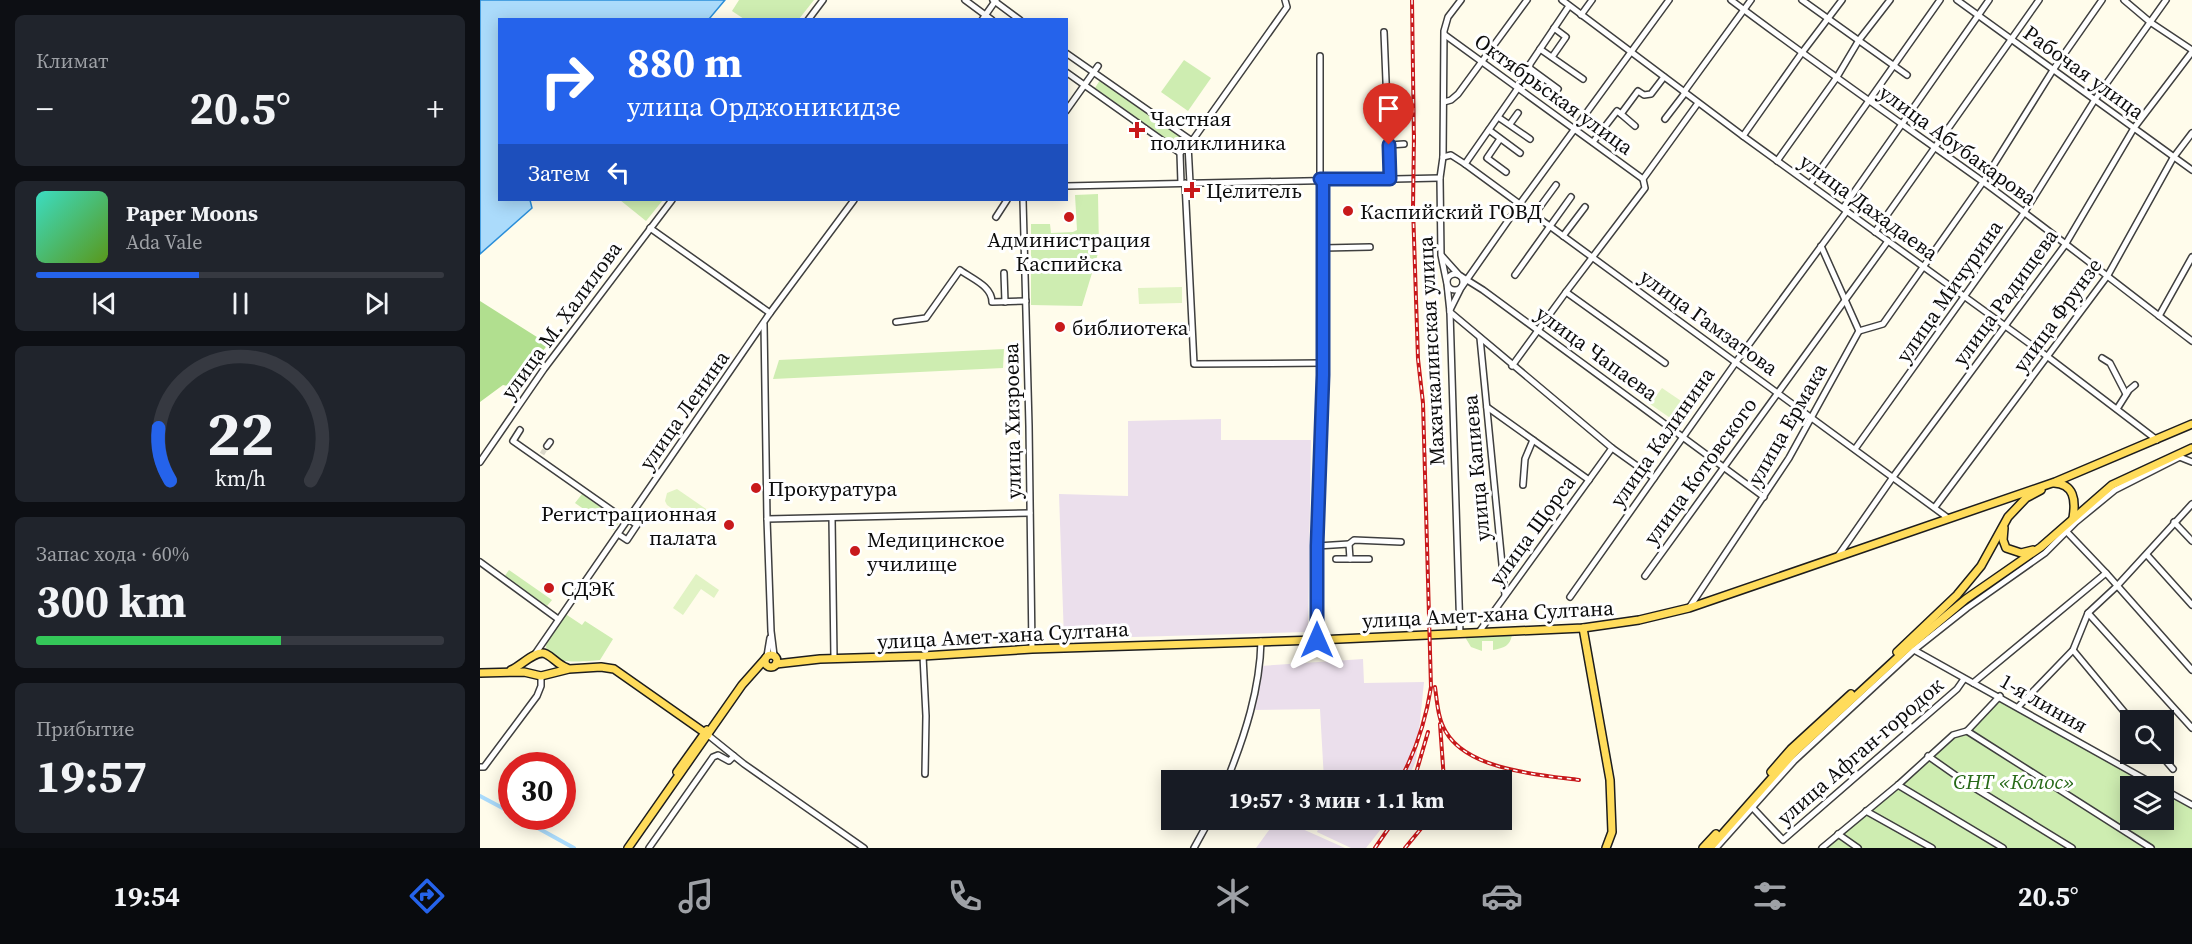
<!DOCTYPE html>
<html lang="ru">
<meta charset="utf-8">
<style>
body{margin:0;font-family:"Source Serif 4",serif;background:#20242c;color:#f1f3f6;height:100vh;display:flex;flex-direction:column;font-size:22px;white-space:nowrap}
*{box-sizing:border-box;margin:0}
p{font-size:20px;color:#9ea1a6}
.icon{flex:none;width:33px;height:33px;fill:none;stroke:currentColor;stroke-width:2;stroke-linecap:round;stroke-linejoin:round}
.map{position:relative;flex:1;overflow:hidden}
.side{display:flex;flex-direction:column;gap:15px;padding:15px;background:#0d0f14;width:480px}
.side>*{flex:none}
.banner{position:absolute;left:18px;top:18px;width:570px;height:183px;border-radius:0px;box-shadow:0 3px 15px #0003;background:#2563eb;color:#fff;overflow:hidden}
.tools{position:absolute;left:1640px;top:710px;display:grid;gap:12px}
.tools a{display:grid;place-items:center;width:54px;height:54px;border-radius:0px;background:#171b24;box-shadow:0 3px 15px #0003;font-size:30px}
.speed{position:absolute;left:18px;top:752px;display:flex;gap:12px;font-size:30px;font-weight:700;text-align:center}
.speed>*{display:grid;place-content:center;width:78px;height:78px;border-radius:50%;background:#171b24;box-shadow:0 3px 15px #0003;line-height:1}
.speed .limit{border:9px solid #d22;background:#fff;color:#111}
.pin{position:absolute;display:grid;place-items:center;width:51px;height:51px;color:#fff;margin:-62px -26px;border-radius:50% 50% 50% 0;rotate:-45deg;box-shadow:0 0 6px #0007}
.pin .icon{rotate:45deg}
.me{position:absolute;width:66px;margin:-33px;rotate:0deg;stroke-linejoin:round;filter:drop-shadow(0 0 4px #0008)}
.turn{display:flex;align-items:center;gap:21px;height:126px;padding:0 30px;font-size:27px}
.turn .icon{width:78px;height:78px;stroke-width:2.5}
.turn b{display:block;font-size:42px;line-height:51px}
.then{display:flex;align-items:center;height:57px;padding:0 30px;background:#0003;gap:12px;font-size:22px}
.big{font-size:45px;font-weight:700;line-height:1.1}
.side .widget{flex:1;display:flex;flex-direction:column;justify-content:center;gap:9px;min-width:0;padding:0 21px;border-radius:9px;background:#20242c}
.side .dial{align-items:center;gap:0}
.dial svg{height:156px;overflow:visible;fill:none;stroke:#363941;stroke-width:7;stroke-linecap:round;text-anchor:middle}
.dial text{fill:#f1f3f6;stroke:none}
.song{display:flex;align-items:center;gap:18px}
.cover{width:72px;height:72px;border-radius:9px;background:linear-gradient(135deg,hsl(170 70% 55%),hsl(90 70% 35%))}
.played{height:6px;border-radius:3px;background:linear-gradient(90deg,#2563eb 40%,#363941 40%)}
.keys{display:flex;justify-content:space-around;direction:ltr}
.heat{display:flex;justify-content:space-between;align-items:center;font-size:33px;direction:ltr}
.charge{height:9px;border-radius:4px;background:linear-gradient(90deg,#34c759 60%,#363941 0)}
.trip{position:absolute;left:681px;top:770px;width:351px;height:60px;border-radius:0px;background:#171b24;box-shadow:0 3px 15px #0003;font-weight:700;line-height:60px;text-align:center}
.tab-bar{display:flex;height:96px;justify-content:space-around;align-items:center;background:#090b0e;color:#9ea1a6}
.tab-bar .icon{width:42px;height:42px}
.tab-bar .active{color:#2563eb}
.tab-bar b{font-size:27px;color:#f1f3f6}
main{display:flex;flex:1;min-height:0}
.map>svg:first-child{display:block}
</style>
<main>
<section class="side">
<div class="widget"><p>Климат</p>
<div class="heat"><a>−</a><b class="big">20.5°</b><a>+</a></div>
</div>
<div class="widget">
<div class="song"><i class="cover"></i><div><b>Paper Moons</b><p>Ada Vale</p></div></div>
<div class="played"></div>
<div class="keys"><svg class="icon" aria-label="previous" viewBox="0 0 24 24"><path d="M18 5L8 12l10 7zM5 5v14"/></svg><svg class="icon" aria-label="pause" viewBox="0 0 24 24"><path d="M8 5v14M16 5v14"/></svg><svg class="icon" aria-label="next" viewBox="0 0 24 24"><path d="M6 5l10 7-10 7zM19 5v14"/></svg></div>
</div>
<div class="widget dial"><svg viewBox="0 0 100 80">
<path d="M14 69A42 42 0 1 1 86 69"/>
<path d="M14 69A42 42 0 0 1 8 42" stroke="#2563eb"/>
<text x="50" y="56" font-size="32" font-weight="700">22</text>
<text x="50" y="72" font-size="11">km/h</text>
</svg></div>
<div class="widget"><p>Запас хода · 60%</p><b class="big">300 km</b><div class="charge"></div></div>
<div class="widget"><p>Прибытие</p><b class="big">19:57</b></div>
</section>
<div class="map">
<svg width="1712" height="848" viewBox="0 0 1712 848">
<rect width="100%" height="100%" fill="#fffceb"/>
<!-- industrial -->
<g fill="#ebdfec">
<path d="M741,419v21h90l-3,192 -244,7 -5,-145 69,2v-75z"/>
<path d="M883,659l1,24 60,-1 -8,79 -9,19h-83l-4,-71 -70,1 10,-44z"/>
<path d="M797,819h3l65,29h-89z"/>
<path d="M842,819h67l-23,29h-15l-34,-16z"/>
</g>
<!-- green -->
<g fill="#ceedb1">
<path d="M259,0h75l-15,19h-55l-12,-8z"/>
<path d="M704,60l27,18 -23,33 -27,-19z"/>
<path d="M620,80l85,60 -6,8 -84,-60z"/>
<path d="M618,194l1,56 -17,56 -51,-1v-81h19l1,9 22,-1 4,-2 -2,-35z"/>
<path d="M140,200h43l-17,21z"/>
<path d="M524,349l-1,19 -230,11 6,-19z"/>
<path d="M102,494l38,27 -6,9 -39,-27z"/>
<path d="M29,570l43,30 -5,6 -43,-29z"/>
<path d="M84,613l18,12 3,-4 28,18 -13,21c-14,1 -61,8 -53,-19 2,-9 12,-20 17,-28z"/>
<path d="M1032,635c-2,11 -8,13 -19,15v-9h-11v10l-11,-4 -6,-10z"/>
<path d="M1522,695l157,91h-29v33h33v-31l29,17v43h-369l129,-110 14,-5z"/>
</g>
<!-- forest -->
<path fill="#b1df8f" d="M0,301l68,43 -32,44 -13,-3 -23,17z"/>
<!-- pitch -->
<g fill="#e1f3c4">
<path d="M702,287v16l-43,1 -1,-16z"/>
<path d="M1182,388l28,19 -11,17 -29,-20z"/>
<path d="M197,489l29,20v7l-3,6 -8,2 -28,-19 -2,-4 2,-8z"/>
<path d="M216,574l23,16 -5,8 -13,-9 -18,26 -10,-7z"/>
</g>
<!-- water -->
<path fill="#abdbfb" stroke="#2b8ed9" stroke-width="1.5" d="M0,0h245l-16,19 -209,1v180h30l2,8 -52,46z"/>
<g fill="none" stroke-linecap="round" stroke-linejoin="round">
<!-- canal -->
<g stroke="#abdbfb" stroke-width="4">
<path d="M0,796l32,17"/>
<path d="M36,816l58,32"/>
</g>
<!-- minor-tunnel -->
<path stroke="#dbd8ca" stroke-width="5" stroke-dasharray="5 2.5" stroke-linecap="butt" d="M62,454l5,-8"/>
<defs>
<g id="minor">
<path d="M485,0l27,20"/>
<path d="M513,0l27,20"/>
<path d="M1082,0l181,136 305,221 109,83"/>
<path d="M1251,0c82,62 167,121 251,181 71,52 140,107 210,160"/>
<path d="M1322,0l105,75"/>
<path d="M1477,0l235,170"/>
<path d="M1644,0l26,22 42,28"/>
<path d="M1101,15l11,-15"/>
<path d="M328,20l15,-20"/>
<path d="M502,20l14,-20"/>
<path d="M904,32l6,147"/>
<path d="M965,35l198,144"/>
<path d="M1060,49l43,30"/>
<path d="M586,53l126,88"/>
<path d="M1072,57l14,-20 -12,-9"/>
<path d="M1048,67l30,22"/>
<path d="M586,72l114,81"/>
<path d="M1204,92l67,-92"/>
<path d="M964,102l7,-2 7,-6 69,-94"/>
<path d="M586,111l32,-45"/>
<path d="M1141,114l14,12"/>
<path d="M1018,117l32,22"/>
<path d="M1185,119l20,-26"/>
<path d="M1030,124l8,-11"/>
<path d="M1009,130l31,23"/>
<path d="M1263,136l58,-82 41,-54"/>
<path d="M1020,139l-13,19 19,14"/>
<path d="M1113,142l24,-31 4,3 17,-23 6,4 7,-1 13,-17"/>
<path d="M708,145l2,38"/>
<path d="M909,145l15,-1"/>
<path d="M963,157l8,-2 14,9 483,354"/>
<path d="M1297,161l60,-84 22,-37 31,-40"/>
<path d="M985,164l53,-76 10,-21 41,-61"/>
<path d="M701,183l-1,-30 12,-12 95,-134 -2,-7"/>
<path d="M705,183l9,181 129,-1"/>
<path d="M1330,184l130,-184"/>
<path d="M586,186l374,-8"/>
<path d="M543,200l6,226 3,223"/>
<path d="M1363,208l146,-208"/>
<path d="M1054,215l22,-30"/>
<path d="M516,217l11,-17"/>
<path d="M170,228l120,85"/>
<path d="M1395,232l164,-232"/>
<path d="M1083,236l22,-29"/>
<path d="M843,248l47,-1"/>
<path d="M962,256l17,19 24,15 281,207"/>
<path d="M524,273l1,29"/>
<circle cx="975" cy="282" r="8"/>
<path d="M1035,275l56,-78"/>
<path d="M1086,292l99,71"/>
<path d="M970,310l11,-22 58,-83 150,-205"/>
<path d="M970,312l162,136 42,30"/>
<path d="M1679,316l33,-59"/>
<path d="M416,322l30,-4 34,-48c12,9 32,16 32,32l34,-1"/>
<path d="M284,324l3,195 4,112 3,24"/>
<path d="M1379,331l24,-7 100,-142 70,-112 49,-70"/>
<path d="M1000,338l25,257"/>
<path d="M1622,358l8,5 16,31"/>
<path d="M1032,366l54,-74 79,-104 -2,-9 55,-76"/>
<path d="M1007,407l102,73"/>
<path d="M1637,409l12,-19 6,-5"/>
<path d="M40,430l-7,11 114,80"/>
<path d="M67,446l3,-4"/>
<path d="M1375,449l169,-236 70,-112 72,-101"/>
<path d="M1697,456l15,6"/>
<path d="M0,462l64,-93 128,-169"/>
<path d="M1043,485l2,-26 8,-19"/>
<path d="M1455,507l173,-232 65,-117 19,-25"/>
<path d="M352,518l2,140"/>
<path d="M287,519l263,-6"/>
<path d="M1694,522l18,19"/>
<path d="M1587,532l39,41 86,97"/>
<path d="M138,534l9,6 10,-15 -9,-6"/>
<path d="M869,544l5,-4 47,2"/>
<path d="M837,546l32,-2 1,15h-14"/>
<path d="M1667,555l45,50"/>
<path d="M1358,556l55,-79 172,-232 69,-117 58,-76"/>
<path d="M870,559h19"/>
<path d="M0,562l78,57"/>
<path d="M1165,576l243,-335"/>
<path d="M1090,597l166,-235 111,-151"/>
<path d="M1209,608l100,-150 70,-127 -38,-85"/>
<path d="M1608,613l104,115"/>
<path d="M999,632l133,-184"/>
<path d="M980,634l-10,-322 -3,-28 -6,-29 -1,-77 3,-21 1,-126 4,-14 13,-17"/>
<path d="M837,640v-94l6,-183v-180l-3,-4v-123"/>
<path d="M1434,650l243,136"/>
<path d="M1593,650l58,70"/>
<path d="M55,654l235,-341 84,-113"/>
<path d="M287,656l3,-18"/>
<path d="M443,656l3,60 -1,58"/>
<path d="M1493,683l133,-110"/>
<path d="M1538,707l55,-57 15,-37 29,-27 75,-82"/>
<path d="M1487,731l184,117"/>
<path d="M228,735l36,29 120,84"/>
<path d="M1679,753l14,16"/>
<path d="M1448,756l37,26 107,66"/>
<path d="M0,767h4l53,-71 4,-10v-10"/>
<path d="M747,780c18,-45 33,-91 34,-139"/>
<path d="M1418,785l105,63"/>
<path d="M1683,789l29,16"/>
<path d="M1272,807l31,33 174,-151 7,-10"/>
<path d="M1386,811l66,37"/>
<path d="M1358,834l20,14"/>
<path d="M169,848l64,-91 5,-2 11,6 5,-5"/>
<path d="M714,848l16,-29"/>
<path d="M1236,848l78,-87 120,-111 53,-42 78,-55 31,-31 39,-32 65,-33"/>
<path d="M1342,848l76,-63 55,-50 14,-4 33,-35"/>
</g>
<g id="major">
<path d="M1574,483c20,1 22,17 19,35"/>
<path d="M1524,528l-1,12 3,8 15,5 12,-3"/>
<path d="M1103,628l27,152 2,52 -6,16"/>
<path d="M1417,652l60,-57 24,-29 27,-49 18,-19 15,-8"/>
<circle cx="291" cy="661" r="6"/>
<path d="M296,664l44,-5 103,-3 109,-7 285,-9 266,-12 56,-8 50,-12 366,-126 137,-58"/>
<path d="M31,670c10,-4 25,-21 35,-16 8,4 11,10 21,14"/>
<path d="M0,673l44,-1 17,4 28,-7 32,-2 13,2 94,66"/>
<path d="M197,772l30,-42"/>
<path d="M1291,772l20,-23 60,-55"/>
<path d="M148,848l114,-163 23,-26"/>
<path d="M1223,848l13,-14"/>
<path d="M1230,848l83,-94 117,-108 56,-47 75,-52 71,-62 80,-37"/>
</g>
</defs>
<!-- minor casing -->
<use href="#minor" stroke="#3f3f3f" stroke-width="8"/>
<!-- major casing -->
<use href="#major" stroke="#1d1d1d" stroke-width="10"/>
<!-- minor -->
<use href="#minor" stroke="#fff" stroke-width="5"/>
<!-- major -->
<use href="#major" stroke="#ffdc5b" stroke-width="7"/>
<defs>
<g id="rail">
<path d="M932,0l2,144"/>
<path d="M955,687c2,14 3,33 11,45 22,38 94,43 133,48"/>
<path d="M960,724l4,56"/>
<path d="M920,780c16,-29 26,-61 31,-93l-8,-284 -5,-44 -5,-151 1,-73"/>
<path d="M934,780l14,-48"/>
<path d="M895,848l20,-29"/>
<path d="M925,848l24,-29"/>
</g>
</defs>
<!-- rail casing -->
<use href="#rail" stroke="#c8191b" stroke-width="4"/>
<!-- rail -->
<use href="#rail" stroke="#fff" stroke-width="1.5" stroke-dasharray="4.5" stroke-linecap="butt"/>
</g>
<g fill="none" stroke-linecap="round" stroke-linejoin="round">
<defs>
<path id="route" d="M837,640v-94l6,-171v-192l-3,-4h70l-1,-34"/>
</defs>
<!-- route casing -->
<use href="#route" stroke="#184099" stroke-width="15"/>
<!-- route -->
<use href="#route" stroke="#2563eb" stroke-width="10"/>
</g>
<!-- markers -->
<g fill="#c8191b" stroke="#fff" stroke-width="2">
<path d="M654 121h6v6h6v6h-6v6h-6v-6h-6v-6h6z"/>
<path d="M709 181h6v6h6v6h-6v6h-6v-6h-6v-6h6z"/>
<circle cx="868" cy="211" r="6"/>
<circle cx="589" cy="217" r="6"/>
<circle cx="580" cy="327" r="6"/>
<circle cx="276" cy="488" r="6"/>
<circle cx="249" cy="525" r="6"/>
<circle cx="375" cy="551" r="6"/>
<circle cx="69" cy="588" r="6"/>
</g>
<g text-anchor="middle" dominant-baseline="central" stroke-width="6" stroke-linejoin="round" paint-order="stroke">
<!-- street labels -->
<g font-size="21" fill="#0c0c0c" stroke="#fff">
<text transform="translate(1604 72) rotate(36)">Рабочая улица</text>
<text transform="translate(1074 94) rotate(36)">Октябрьская улица</text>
<text transform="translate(1478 145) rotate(36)">улица Абубакарова</text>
<text transform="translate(1389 207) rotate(36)">улица Дахадаева</text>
<text transform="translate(1469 291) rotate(-55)">улица Мичурина</text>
<text transform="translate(1525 297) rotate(-54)">улица Радищева</text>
<text transform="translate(1577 315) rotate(-54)">улица Фрунзе</text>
<text transform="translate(81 320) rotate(-54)">улица М. Халилова</text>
<text transform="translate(1229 322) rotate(36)">улица Гамзатова</text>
<text transform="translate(951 351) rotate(-93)">Махачкалинская улица</text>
<text transform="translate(1117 353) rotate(36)">улица Чапаева</text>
<text transform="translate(204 410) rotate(-55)">улица Ленина</text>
<text transform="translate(532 421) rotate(-91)">улица Хизроева</text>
<text transform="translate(1307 424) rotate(-60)">улица Ермака</text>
<text transform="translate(1182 437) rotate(-55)">улица Калинина</text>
<text transform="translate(996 468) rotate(-95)">улица Капиева</text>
<text transform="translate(1220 471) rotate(-54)">улица Котовского</text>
<text transform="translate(1052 530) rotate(-54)">улица Щорса</text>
<text transform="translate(1008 614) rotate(-3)">улица Амет-хана Султана</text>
<text transform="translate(523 635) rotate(-3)">улица Амет-хана Султана</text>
<text transform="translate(1564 703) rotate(30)">1-я линия</text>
<text transform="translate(1380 751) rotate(-41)">улица Афган-городок</text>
</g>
<!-- poi labels -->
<g font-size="21" fill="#0c0c0c" stroke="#fff" text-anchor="start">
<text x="670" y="118">Частная<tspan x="670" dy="24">поликлиника</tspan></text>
<text x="726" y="190">Целитель</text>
<text x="880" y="211">Каспийский ГОВД</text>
<text x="589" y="239" text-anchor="middle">Администрация<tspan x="589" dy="24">Каспийска</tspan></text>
<text x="592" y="327">библиотека</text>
<text x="288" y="488">Прокуратура</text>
<text x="237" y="513" text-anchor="end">Регистрационная<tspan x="237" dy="24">палата</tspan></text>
<text x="387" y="539">Медицинское<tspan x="387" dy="24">училище</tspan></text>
<text x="81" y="588">СДЭК</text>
</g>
<!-- park labels -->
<g font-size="21" font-style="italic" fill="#266917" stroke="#fff">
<text x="1534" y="781">СНТ «Колос»</text>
</g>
</g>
</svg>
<div class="tools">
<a><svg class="icon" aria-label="search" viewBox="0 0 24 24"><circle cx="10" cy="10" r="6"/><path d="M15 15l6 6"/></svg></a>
<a><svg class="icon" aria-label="layers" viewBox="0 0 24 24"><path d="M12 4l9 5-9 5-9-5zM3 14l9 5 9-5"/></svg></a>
</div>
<div class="speed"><div class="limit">30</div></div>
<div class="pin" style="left:909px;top:145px;background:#d93025"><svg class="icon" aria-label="arrive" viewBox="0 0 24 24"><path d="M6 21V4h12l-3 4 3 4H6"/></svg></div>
<svg class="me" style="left:837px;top:640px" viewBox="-20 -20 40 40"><path d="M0-17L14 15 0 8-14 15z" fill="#2563eb" stroke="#fff" stroke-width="4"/></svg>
<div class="trip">19:57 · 3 мин · 1.1 km</div>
<div class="banner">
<div class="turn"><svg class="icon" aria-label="right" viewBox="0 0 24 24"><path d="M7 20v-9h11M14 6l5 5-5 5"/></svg><div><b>880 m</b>улица Орджоникидзе</div></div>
<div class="then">Затем<svg class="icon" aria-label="left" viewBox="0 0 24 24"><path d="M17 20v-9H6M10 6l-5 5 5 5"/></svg></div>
</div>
</div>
</main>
<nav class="tab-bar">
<b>19:54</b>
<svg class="icon active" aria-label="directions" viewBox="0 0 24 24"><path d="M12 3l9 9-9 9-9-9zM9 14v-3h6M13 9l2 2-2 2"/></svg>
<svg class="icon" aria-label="music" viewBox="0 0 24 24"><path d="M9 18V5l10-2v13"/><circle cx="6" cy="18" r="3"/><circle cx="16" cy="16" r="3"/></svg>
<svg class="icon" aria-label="phone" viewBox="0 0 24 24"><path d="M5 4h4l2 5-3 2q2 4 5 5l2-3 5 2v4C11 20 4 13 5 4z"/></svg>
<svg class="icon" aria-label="climate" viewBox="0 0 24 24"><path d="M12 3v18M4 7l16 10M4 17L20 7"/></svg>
<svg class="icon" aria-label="car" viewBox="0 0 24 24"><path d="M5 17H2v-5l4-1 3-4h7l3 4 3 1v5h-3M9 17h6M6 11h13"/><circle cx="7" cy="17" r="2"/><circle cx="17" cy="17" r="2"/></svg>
<svg class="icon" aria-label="filters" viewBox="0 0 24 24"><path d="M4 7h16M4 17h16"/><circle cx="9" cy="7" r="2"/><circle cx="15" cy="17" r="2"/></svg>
<b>20.5°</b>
</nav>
